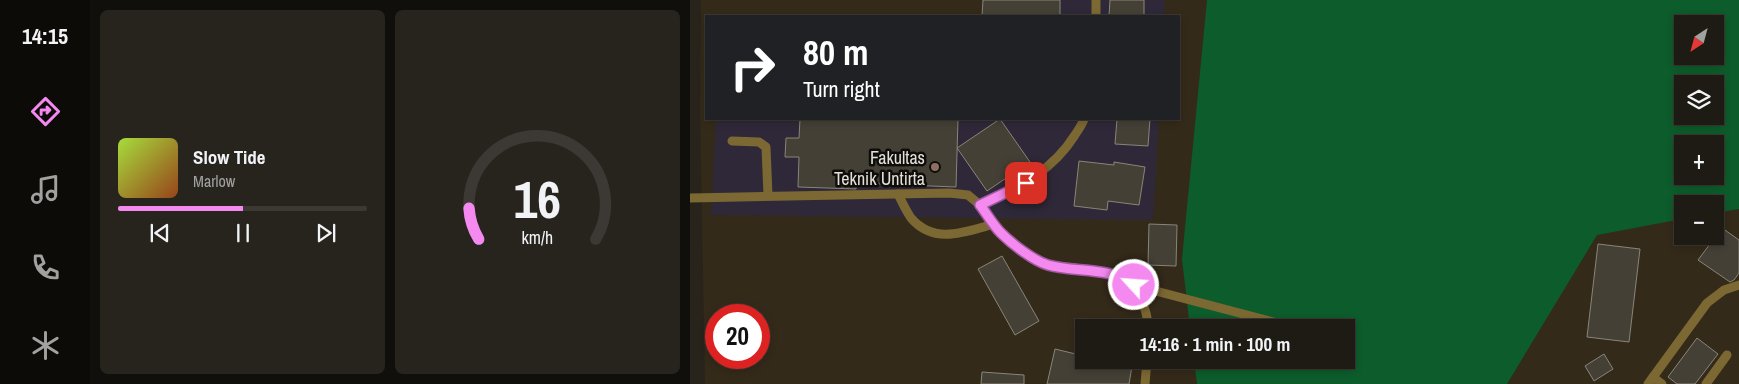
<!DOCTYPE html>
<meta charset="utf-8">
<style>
body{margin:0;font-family:"Archivo Narrow",sans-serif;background:#26241d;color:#f1f3f6;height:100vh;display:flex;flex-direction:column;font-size:19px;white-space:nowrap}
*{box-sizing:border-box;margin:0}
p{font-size:16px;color:#a1a1a0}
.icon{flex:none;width:28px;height:28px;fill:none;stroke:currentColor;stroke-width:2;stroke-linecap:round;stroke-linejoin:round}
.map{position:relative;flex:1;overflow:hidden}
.details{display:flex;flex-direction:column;gap:10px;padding:10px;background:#100f0b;width:600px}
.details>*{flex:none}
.guide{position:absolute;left:15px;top:15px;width:475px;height:105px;border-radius:0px;box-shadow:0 2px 8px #0003,0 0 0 1px #3c3934;background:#202124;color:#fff;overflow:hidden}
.needle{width:32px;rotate:216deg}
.fabs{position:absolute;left:984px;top:15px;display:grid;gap:10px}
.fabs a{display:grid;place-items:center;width:50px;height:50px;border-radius:0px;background:#1e1b14;box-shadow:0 2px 8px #0003,0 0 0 1px #3c3934;font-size:25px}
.speed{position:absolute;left:15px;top:304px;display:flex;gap:10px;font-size:25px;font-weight:700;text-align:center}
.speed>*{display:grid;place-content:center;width:65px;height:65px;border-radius:50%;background:#1e1b14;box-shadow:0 2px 8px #0003,0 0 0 1px #3c3934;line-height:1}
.speed .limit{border:8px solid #d22;background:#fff;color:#111}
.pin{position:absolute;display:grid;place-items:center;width:42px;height:42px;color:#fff;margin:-21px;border-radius:10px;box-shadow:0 2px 8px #0006}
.me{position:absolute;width:55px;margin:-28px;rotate:296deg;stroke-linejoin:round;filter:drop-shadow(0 0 4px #0008)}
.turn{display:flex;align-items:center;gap:18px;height:105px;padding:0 15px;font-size:22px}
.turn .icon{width:65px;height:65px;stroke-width:2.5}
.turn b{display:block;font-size:35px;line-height:42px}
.details .tile{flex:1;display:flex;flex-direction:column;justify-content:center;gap:8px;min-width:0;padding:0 18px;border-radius:8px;background:#26241d}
.details .dial{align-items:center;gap:0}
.dial svg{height:130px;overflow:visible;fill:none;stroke:#3c3934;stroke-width:7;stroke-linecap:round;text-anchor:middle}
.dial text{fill:#f1f3f6;stroke:none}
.song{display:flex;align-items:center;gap:15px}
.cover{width:60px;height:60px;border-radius:8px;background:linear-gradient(135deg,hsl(80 70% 55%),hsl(20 70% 35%))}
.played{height:5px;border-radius:2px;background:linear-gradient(90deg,#f489f0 50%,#3c3934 50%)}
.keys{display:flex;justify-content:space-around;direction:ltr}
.details .tiles{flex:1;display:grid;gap:10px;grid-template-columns:repeat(2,1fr)}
.trip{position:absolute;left:385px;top:319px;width:280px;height:50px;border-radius:0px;background:#1e1b14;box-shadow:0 2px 8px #0003,0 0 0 1px #3c3934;font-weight:700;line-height:50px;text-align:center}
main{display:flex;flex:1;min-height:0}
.tab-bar{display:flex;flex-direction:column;width:90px;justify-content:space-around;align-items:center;background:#0c0b08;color:#a1a1a0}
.tab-bar .icon{width:35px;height:35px}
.tab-bar .active{color:#f489f0}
.tab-bar b{font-size:22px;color:#f1f3f6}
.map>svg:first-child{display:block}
</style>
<main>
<nav class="tab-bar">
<b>14:15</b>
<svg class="icon active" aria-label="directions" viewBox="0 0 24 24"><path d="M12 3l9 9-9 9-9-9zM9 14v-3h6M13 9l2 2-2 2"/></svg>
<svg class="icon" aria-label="music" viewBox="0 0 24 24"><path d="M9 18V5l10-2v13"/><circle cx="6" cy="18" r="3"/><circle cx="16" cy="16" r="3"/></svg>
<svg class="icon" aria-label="phone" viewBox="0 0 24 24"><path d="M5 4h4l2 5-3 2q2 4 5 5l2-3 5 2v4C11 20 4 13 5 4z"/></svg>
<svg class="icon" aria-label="climate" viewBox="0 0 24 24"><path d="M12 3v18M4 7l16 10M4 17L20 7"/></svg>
</nav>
<section class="details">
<div class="tiles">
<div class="tile">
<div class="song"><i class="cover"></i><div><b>Slow Tide</b><p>Marlow</p></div></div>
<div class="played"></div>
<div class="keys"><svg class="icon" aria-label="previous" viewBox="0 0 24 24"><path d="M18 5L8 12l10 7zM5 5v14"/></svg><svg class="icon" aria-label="pause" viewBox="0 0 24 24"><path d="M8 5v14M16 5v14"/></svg><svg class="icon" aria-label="next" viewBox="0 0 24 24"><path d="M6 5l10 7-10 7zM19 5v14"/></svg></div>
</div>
<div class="tile dial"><svg viewBox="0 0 100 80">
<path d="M14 69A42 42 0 1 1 86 69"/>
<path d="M14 69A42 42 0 0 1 8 50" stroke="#f489f0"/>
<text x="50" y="56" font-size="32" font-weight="700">16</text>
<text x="50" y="72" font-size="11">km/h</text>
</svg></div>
</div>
</section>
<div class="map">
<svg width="1049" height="384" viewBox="0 0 1049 384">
<rect width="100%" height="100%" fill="#28241b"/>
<!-- industrial -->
<path fill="#342a1a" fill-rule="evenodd" d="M11,0h1038v384h-1034l-5,-277zM16,16h473v103h-473zM992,24h33v32h-33zM992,84h33v32h-33zM992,144h33v32h-33zM992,204h33v32h-33zM26,315h43v43h-43zM394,328h262v32h-262z"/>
<!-- education -->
<g fill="#2f2838">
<path d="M333,0h142l-1,16h-142z"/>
<path d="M26,119h443l-6,101 -442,-5z"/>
</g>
<!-- green -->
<path fill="#0d5c2b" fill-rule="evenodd" d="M517,0h532v209l-24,4v-9h-33v15l-85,16 -90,149h-310l-3,-24h152v-32h-156l-8,-69zM992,24h33v32h-33zM992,84h33v32h-33zM992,144h33v32h-33z"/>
<!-- building -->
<g fill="#444036" stroke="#898579">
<path d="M293,0h77v16h-78z"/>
<path d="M420,0h34v16h-35z"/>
<path d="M110,119h158l-2,68 -100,-4v6l-58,-2 1,-30h-14l1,-19h13z"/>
<path d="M310,119l30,43 -43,29 -30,-43z"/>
<path d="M427,119h33l-2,27 -33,-2z"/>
<path d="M389,161l35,4v-3l31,5 -6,38 -31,-4 -1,9 -33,-4z"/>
<path d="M459,224l28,1 -1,41 -28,-1z"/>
<path d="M1032,228l17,12v33l-5,7 -4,2 -32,-22z"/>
<path d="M908,244l42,5 -11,93 -42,-5z"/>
<path d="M312,256l37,65 -24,14 -37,-66z"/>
<path d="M1007,338l21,16 -23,30h-18l-9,-7z"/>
<path d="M365,349l29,7v4h19l29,6 -3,18h-82z"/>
<path d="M914,354l9,15 -19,12 -9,-15z"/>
<path d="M292,372l42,3v9h-43z"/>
</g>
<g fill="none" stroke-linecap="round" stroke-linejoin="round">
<!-- service -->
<g stroke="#7c6832" stroke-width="9">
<path d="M406,0v16"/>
<path d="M42,141l27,1 7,5 2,49"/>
<path d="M208,194c4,8 8,17 13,24 23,27 54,14 83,6"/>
<path d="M0,198l259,-5 19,2 12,10 20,28 29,22 18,10 54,6 23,6 9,8 7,9 6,19 3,15"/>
<path d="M290,205c38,-18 71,-32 95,-70 3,-5 7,-10 9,-16"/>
<path d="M443,285l148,39"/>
<path d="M963,377l9,7"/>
<path d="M455,384l2,-24"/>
<path d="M958,384l59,-81 17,-13 15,-5"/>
<path d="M1016,384l21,-29"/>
</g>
</g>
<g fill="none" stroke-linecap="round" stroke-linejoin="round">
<defs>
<path id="route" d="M336,183l-46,22c7,9 13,20 21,28 11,11 33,28 47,32 29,8 60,1 86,20"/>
</defs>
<!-- route casing -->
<use href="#route" stroke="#9f599c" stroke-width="12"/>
<!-- route -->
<use href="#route" stroke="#f489f0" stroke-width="9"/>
</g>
<!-- markers -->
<circle fill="#8d6e63" stroke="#0f0d09" stroke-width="2" cx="245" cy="167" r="5"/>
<g text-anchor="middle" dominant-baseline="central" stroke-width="5" stroke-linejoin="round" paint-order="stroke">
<!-- poi labels -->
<g font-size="18" fill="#e3e0da" stroke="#0f0d09" text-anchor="end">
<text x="235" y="157">Fakultas<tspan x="235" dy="21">Teknik Untirta</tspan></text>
</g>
</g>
</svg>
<div class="fabs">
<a><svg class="needle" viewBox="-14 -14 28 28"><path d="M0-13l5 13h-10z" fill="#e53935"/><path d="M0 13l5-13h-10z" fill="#a1a1a0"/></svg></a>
<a><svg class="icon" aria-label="layers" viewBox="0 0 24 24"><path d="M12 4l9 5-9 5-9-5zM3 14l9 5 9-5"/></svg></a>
<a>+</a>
<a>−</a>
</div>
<div class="speed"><div class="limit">20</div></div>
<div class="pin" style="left:336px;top:183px;background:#d93025"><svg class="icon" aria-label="arrive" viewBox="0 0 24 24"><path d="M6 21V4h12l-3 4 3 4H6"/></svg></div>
<svg class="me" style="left:444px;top:285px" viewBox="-20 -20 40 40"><circle r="17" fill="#f489f0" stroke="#fff" stroke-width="3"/><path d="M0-11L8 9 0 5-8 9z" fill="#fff"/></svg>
<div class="trip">14:16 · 1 min · 100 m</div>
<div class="guide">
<div class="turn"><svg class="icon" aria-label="right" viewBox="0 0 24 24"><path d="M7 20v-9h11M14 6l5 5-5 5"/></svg><div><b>80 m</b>Turn right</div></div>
</div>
</div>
</main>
